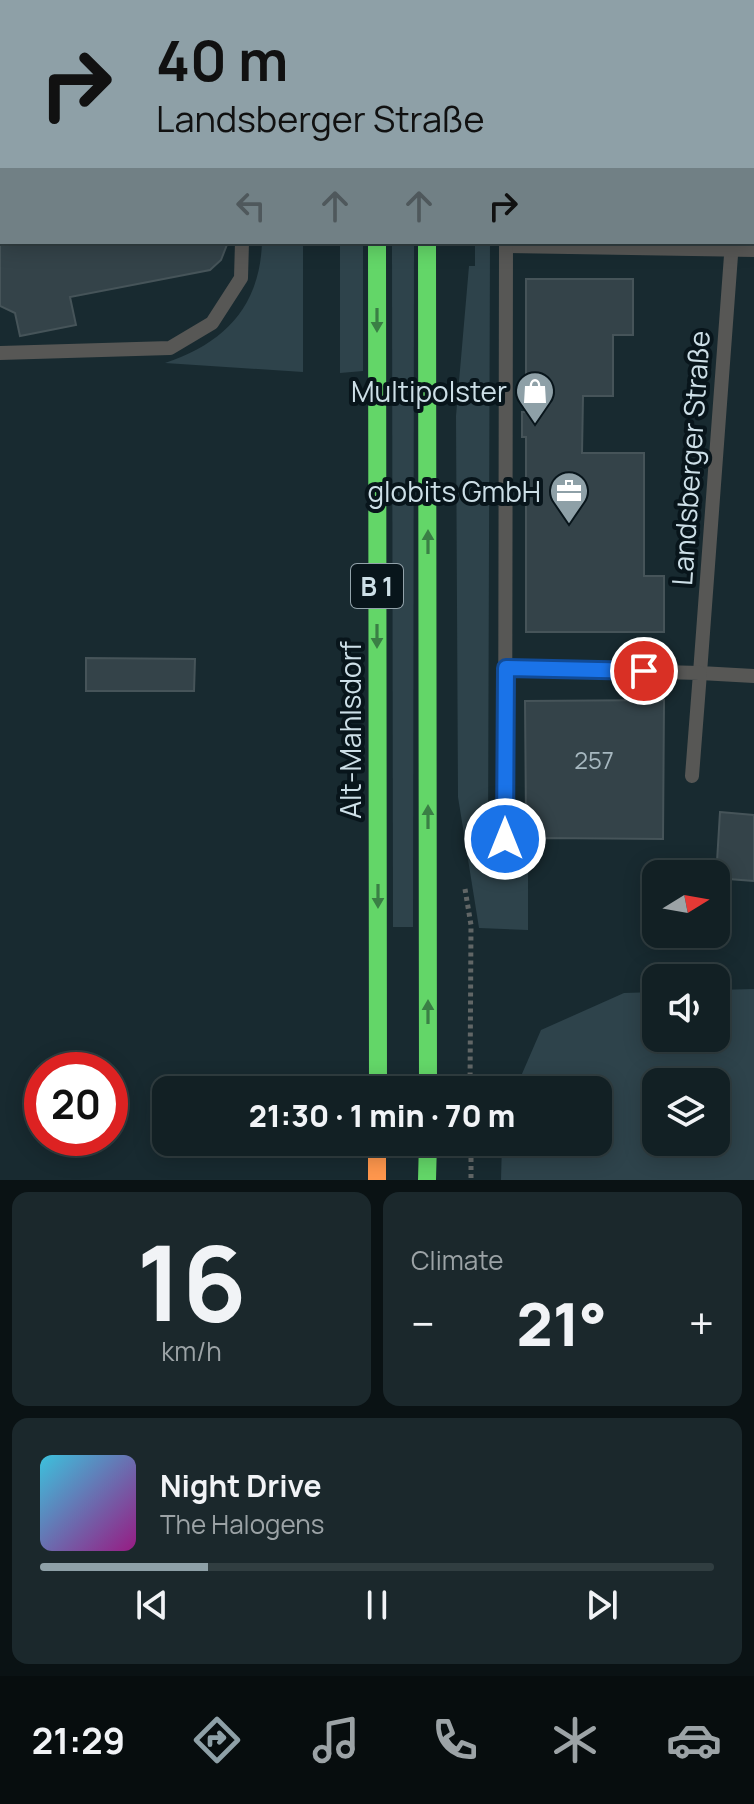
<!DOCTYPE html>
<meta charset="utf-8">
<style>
body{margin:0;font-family:Manrope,sans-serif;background:#1b282c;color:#f1f3f6;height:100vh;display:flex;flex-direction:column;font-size:30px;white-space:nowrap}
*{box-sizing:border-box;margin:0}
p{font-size:26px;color:#9ca3a6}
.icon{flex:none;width:44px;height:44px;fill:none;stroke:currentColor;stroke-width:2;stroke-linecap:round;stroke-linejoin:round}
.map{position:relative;height:1180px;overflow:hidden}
.sheet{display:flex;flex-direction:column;gap:12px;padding:12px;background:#0a1214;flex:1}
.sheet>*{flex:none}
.hud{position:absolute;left:0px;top:0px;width:754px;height:244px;box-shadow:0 4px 20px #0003,0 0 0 2px #313e41;background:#8ea0a7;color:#111;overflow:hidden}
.needle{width:52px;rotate:79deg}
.buttons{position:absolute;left:642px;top:860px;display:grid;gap:16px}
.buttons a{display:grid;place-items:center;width:88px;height:88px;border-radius:16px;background:#122024;box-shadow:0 4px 20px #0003,0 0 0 2px #313e41;font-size:40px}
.speed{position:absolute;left:24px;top:1052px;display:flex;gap:16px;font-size:40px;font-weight:700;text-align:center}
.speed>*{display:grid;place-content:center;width:104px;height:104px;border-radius:50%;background:#122024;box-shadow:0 4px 20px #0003,0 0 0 2px #313e41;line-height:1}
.speed .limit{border:12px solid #d22;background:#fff;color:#111}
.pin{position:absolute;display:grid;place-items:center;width:68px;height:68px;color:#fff;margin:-34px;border:4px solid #fff;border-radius:50%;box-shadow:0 2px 8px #0007}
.me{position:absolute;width:88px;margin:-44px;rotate:0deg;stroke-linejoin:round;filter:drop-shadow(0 0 6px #0008)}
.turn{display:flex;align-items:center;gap:28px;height:168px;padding:0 24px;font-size:36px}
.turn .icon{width:104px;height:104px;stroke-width:2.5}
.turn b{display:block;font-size:56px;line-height:68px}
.lanes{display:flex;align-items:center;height:76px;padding:0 24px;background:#0003;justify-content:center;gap:40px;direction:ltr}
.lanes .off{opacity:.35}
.big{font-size:60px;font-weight:800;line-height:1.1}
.sheet .widget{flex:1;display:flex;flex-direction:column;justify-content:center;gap:12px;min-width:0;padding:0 28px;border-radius:16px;background:#1b282c}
.sheet .dial{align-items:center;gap:0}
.dial b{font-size:104px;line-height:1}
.song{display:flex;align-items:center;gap:24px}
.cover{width:96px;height:96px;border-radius:12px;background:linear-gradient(135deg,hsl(190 70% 55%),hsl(310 70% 35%))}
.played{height:8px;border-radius:4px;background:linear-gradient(90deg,#8ea0a7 25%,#313e41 25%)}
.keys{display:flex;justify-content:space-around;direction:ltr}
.heat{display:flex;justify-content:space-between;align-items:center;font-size:44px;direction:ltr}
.sheet .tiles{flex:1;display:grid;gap:12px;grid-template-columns:1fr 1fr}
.widget:last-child{grid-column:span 2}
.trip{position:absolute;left:152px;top:1076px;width:460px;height:80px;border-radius:16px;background:#122024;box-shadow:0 4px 20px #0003,0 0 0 2px #313e41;font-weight:800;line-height:80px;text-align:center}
.dock{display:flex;height:128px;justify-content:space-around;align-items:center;background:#070d0e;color:#9ca3a6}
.dock .icon{width:56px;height:56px}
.dock .current{color:#8ea0a7}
.dock b{font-size:36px;color:#f1f3f6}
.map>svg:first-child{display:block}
</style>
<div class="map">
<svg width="754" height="1180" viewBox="0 0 754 1180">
<rect width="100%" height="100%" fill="#182a30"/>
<!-- green -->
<g fill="#2e434b" fill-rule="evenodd">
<path d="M262,242h41v130l-138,-9c59,-20 95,-56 97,-121z"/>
<path d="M340,242h23v129l-23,2z"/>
<path d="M392,242h22l-1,685h-20z"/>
<path d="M470,242h20l-2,604 40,-3v87l-49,-2 -21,-131 -2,-381 13,-150h6v-23z"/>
<path d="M754,989v191h-253l1,-38h96v-52h-83l26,-60 83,-37 32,-1v46h60v-48zM656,1082h60v60h-60z"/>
</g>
<!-- building -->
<g fill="#344349" stroke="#465459" stroke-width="2">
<path d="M0,242h228l-7,18 -11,10 -140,27 6,28 -56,11 -5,-23 -15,-7z"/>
<path d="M526,279h107v56h-20v61h-30l-1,57h62v123h20v56h-138v-195h-4v-25h4z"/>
<path d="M86,658l109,1 -1,32h-108z"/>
<path d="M664,700l-1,139 -118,-1v5l-24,1v-26h5l-1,-117z"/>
<path d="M720,812l34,3v66l-38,-3z"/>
</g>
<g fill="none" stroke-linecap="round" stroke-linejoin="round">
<!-- path -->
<g stroke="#616666" stroke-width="5" stroke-dasharray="4 4" stroke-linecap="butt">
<path d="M465,889l6,36 -1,165"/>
<path d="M471,1142v38"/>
</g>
<!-- lane -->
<g stroke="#575755" stroke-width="14">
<path d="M247,2v-2"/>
<path d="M750,2v-2"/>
<path d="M732,242l-32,431 54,3"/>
<path d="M506,246l248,4"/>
<path d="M0,353l170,-5 42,-25 29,-45 1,-36"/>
<path d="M506,668l194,5 -8,103"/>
<path d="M505,839l1,-597"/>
</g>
<!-- fast -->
<g stroke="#63d668" stroke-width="18">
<path d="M377,242l1,848"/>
<path d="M427,242l1,848"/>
<path d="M427,1180l1,-38"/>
</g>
<!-- slow -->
<g stroke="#ff974d" stroke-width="18">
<path d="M377,0v2"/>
<path d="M377,1142v38"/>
</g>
<!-- jam -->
<path stroke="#b3261e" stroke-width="18" d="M427,0v2"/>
</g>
<!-- one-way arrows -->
<defs><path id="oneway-solid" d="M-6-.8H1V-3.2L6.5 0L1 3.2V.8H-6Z" transform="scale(2)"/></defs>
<g fill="#3a7f45">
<use href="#oneway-solid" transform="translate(377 320) rotate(90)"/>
<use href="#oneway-solid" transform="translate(428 542) rotate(-90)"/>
<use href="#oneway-solid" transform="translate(377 636) rotate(90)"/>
<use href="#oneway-solid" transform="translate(428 817) rotate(-90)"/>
<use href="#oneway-solid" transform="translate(378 896) rotate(90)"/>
<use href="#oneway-solid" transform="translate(428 1012) rotate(-90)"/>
</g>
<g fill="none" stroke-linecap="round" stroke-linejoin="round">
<defs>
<path id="route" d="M505,839l1,-171 138,3"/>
</defs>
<!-- route casing -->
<use href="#route" stroke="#114b97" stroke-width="20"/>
<!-- route -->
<use href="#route" stroke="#1a73e8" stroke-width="14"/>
</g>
<!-- icons -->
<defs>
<symbol id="shop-pin" viewBox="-11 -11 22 30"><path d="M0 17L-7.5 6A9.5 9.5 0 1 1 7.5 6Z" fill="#8ea0a7" stroke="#08151b"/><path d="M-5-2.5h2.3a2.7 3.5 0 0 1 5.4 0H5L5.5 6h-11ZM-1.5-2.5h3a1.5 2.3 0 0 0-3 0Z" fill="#fff"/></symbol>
<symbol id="office-pin" viewBox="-11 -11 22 30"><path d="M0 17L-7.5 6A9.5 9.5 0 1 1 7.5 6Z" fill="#8ea0a7" stroke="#08151b"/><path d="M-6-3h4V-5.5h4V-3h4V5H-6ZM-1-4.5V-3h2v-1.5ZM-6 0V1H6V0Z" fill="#fff"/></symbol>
</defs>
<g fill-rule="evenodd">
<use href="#shop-pin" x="513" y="369" width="44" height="60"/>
<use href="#office-pin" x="547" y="469" width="44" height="60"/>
</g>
<g text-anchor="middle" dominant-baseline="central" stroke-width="8" stroke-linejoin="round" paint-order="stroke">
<!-- number labels -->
<g font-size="24" fill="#a7b8c0">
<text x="594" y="759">257</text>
</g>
<!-- shield labels -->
<rect fill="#08151b" stroke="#92a2aa" stroke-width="2" x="351" y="564" width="52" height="44" rx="6"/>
<g font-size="26" font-weight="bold" fill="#cddfe7">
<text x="377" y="586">B 1</text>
</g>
<!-- poi labels -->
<g font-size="28" fill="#cddfe7" stroke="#08151b" text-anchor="end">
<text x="507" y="391">Multipolster</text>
<text x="541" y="491">globits GmbH</text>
</g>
<!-- street labels -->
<g font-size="28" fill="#cddfe7" stroke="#08151b">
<text transform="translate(690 458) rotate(-86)">Landsberger Straße</text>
<text transform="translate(350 730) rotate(-90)">Alt-Mahlsdorf</text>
</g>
</g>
</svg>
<div class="buttons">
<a><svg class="needle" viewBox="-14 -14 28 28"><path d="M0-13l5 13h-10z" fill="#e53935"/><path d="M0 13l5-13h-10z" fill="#9ca3a6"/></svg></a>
<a><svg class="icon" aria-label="sound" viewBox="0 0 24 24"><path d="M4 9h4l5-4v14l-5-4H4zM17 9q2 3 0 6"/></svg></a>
<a><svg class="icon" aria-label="layers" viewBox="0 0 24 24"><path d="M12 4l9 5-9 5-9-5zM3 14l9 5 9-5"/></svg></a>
</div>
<div class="speed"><div class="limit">20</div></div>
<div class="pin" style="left:644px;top:671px;background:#d93025"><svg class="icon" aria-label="arrive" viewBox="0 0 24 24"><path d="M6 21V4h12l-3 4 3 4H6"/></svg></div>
<svg class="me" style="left:505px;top:839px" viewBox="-20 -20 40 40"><circle r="17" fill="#1a73e8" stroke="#fff" stroke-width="3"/><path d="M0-11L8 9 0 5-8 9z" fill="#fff"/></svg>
<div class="trip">21:30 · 1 min · 70 m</div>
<div class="hud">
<div class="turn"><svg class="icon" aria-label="right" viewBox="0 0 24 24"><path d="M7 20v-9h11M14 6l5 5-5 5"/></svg><div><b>40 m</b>Landsberger Straße</div></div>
<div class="lanes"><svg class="icon off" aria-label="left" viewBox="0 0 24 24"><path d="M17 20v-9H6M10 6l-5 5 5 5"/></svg><svg class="icon off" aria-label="ahead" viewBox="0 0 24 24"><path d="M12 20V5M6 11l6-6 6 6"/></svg><svg class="icon off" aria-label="ahead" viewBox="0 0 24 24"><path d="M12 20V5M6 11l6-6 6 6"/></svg><svg class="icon" aria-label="right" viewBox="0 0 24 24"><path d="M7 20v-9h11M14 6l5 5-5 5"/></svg></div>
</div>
</div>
<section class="sheet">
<div class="tiles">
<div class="widget dial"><b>16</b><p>km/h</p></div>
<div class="widget"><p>Climate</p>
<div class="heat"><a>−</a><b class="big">21°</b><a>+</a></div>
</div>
<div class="widget">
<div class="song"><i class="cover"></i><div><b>Night Drive</b><p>The Halogens</p></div></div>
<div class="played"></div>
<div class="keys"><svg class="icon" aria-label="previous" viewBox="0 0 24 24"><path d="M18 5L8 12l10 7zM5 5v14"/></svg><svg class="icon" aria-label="pause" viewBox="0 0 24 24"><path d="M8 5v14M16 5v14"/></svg><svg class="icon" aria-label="next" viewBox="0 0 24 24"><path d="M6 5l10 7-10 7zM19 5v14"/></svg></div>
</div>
</div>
</section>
<nav class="dock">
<b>21:29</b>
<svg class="icon current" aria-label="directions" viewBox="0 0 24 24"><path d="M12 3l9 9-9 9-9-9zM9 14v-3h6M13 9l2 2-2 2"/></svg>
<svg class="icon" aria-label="music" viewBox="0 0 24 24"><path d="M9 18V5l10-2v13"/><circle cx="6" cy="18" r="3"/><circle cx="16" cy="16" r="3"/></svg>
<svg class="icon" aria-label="phone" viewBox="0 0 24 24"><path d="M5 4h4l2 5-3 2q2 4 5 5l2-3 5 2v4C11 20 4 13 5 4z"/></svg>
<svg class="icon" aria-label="climate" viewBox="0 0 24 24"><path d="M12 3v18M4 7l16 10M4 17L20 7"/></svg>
<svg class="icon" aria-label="car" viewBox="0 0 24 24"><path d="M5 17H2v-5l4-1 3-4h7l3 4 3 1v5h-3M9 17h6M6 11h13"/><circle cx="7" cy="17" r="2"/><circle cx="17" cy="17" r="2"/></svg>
</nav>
